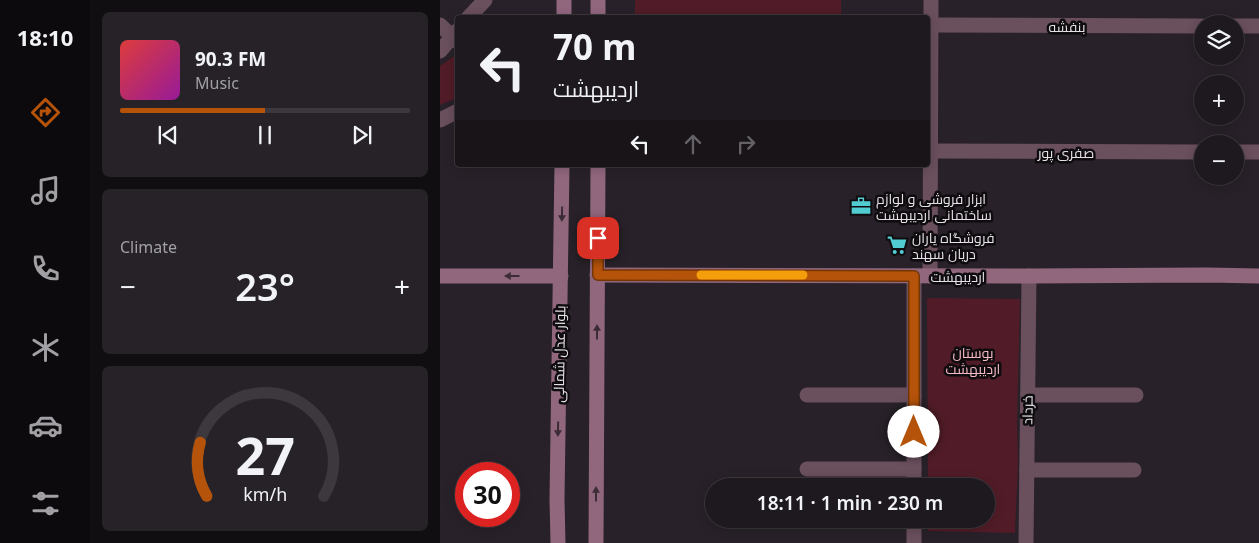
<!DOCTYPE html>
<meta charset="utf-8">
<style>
body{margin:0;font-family:"Noto Sans",Cairo,sans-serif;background:#262228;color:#f1f3f6;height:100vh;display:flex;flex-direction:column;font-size:19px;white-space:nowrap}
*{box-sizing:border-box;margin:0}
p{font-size:16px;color:#a1a0a4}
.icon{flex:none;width:28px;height:28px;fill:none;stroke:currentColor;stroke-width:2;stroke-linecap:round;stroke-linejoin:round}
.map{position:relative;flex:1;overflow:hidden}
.details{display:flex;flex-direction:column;gap:12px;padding:12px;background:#100e11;width:350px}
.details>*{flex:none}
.banner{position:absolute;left:15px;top:15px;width:475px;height:152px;border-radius:5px;box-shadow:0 2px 12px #0003,0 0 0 1px #3c383d;background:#1e191f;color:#f1f3f6;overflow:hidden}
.fabs{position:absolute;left:754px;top:15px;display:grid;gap:10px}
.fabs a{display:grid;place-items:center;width:50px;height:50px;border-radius:50%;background:#1e191f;box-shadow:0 2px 12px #0003,0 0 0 1px #3c383d;font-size:25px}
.speed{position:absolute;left:15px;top:462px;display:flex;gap:10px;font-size:25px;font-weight:700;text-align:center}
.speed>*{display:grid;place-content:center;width:65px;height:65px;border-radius:50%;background:#1e191f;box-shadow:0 2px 12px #0003,0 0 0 1px #3c383d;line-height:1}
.speed .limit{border:8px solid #d22;background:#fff;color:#111}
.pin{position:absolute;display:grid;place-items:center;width:42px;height:42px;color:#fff;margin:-21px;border-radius:10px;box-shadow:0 2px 8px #0006}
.me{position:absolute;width:55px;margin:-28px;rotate:0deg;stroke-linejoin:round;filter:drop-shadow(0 0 4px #0008)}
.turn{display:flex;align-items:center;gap:18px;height:105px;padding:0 15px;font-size:22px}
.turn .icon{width:65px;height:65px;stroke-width:2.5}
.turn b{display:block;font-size:35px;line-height:42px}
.lanes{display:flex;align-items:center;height:48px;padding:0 15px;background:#0003;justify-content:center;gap:25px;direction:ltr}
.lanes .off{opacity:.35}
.big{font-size:38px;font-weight:600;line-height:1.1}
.details .card{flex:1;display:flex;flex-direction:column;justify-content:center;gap:8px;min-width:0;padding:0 18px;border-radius:8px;background:#262228}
.details .dial{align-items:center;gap:0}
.dial svg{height:130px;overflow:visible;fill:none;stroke:#3c383d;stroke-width:7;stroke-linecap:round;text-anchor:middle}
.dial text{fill:#f1f3f6;stroke:none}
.song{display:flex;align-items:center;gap:15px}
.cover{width:60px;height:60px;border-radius:8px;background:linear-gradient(135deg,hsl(0 70% 55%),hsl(300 70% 35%))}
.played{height:5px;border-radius:2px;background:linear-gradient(90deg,#b45309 50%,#3c383d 50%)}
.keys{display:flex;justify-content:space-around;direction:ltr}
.heat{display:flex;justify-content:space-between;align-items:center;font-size:28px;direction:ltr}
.trip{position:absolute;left:265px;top:478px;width:290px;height:50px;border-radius:25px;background:#1e191f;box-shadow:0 2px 12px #0003,0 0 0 1px #3c383d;font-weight:600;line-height:50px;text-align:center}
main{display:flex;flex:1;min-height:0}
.tab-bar{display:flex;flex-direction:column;width:90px;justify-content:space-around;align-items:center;background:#0c0a0c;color:#a1a0a4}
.tab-bar .icon{width:35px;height:35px}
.tab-bar .on{color:#b45309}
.tab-bar b{font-size:22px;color:#f1f3f6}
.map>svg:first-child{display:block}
</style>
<main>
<nav class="tab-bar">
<b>18:10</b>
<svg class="icon on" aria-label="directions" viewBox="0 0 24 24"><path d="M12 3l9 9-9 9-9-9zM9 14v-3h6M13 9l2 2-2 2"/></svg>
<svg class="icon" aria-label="music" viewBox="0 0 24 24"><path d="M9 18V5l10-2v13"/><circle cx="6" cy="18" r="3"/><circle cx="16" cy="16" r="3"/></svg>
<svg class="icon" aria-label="phone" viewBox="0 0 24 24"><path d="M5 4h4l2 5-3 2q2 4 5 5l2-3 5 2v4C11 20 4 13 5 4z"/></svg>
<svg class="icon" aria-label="climate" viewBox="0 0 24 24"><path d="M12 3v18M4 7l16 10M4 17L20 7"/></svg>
<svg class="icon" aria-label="car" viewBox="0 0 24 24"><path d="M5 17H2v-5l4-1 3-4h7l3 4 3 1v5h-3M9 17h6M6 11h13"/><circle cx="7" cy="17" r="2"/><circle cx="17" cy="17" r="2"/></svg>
<svg class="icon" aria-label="filters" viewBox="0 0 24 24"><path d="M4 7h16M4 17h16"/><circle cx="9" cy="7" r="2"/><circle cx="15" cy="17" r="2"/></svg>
</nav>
<section class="details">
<div class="card">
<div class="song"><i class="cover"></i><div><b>90.3 FM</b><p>Music</p></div></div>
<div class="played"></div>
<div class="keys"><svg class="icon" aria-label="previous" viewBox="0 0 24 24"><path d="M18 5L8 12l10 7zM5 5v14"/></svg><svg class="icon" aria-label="pause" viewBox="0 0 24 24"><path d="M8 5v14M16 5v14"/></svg><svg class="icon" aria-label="next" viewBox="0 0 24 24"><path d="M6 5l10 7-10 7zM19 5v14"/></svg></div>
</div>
<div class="card"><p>Climate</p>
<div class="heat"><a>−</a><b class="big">23°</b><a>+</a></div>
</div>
<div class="card dial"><svg viewBox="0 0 100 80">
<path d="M14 69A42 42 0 1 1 86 69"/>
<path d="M14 69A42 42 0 0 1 10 36" stroke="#b45309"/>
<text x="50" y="56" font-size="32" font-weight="700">27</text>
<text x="50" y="72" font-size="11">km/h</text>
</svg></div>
</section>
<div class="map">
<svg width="819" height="543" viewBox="0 0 819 543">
<rect width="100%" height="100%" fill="#282129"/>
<!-- green -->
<g fill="#511c27">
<rect x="195" y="0" width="206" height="17"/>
<path d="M13,57h4v41l-17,7v-39z"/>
<path d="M487,298l93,1 -3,122 1,42 -3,70 -87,-2v-12h58v-33h-58z"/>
</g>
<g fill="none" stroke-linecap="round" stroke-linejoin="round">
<!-- street -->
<g stroke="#6a4f5d" stroke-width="15">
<path d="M28,18l17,-18"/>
<path d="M0,25l18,17"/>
<path d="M491,25l271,1"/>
<path d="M795,26h24"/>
<path d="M0,51l18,-21"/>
<path d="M0,120l18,-9"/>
<path d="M490,151l272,1"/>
<path d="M795,152h24"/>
<path d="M490,276l1,-276"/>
<path d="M367,395h107"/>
<path d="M588,395h108"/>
<path d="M367,469h107"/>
<path d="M587,470h107"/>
<path d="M474,486v-210"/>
<path d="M474,519v24"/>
<path d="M586,543l3,-267"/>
</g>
<!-- secondary -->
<g stroke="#91677e" stroke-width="15">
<path d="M124,18v-18"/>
<path d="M158,18v-18"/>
<path d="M157,275l432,1 178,-1 52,1"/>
<path d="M0,276h121"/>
<path d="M118,543l-1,-44 5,-334"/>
<path d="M156,543l2,-378"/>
</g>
</g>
<!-- one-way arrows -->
<defs><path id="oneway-solid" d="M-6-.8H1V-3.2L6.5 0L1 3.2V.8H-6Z" transform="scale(1.25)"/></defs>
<g fill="#3c2c36">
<use href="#oneway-solid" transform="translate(122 214) rotate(91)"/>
<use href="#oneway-solid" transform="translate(72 276) rotate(-180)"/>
<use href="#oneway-solid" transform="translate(157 332) rotate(-90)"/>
<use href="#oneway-solid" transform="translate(118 429) rotate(91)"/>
<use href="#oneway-solid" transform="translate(156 494) rotate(-90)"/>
</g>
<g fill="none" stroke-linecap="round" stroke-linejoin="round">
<defs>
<path id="route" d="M158,238v37l316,1v156"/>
</defs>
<!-- route casing -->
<use href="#route" stroke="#753606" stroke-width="12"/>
<!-- route -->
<use href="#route" stroke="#b45309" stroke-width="9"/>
<!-- slow -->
<path stroke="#f59e0b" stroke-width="9" d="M261,275h102"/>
</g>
<!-- icons -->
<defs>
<symbol id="office-bare" viewBox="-9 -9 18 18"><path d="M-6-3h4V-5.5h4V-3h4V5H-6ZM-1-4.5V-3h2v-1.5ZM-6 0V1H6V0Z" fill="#51ccd1" stroke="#0f0c0f" stroke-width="2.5" paint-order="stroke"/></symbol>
<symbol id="supermarket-bare" viewBox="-9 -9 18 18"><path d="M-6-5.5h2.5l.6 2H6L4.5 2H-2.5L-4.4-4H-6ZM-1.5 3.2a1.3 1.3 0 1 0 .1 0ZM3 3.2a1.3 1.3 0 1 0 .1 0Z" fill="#51ccd1" stroke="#0f0c0f" stroke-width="2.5" paint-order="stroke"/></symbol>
</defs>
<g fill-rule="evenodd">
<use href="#office-bare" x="407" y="192" width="28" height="28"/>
<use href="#supermarket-bare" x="443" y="231" width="28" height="28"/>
</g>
<g text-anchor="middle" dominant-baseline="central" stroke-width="5" stroke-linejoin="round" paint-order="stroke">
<!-- street labels -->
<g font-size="14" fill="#e6e1e7" stroke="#0f0c0f">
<text x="627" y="26">بنفشه</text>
<text x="626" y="152">صفری پور</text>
<text x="518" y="276">اردیبهشت</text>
<text transform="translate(119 354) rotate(-89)">بلوار عدل شمالی</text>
<text transform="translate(587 410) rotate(-89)">خرداد</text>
</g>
<!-- poi labels -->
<g font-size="14" fill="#e6e1e7" stroke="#0f0c0f" text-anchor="start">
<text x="436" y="198">ابزار فروشی و لوازم<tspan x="436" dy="16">ساختمانی اردیبهشت</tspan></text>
<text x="472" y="237">فروشگاه یاران<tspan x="472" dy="16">دریان سهند</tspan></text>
</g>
<!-- park labels -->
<g font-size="14" fill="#f9bbc4" stroke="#0f0c0f">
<text x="533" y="352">بوستان<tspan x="533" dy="16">اردیبهشت</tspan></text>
</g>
</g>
</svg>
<div class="fabs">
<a><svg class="icon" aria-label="layers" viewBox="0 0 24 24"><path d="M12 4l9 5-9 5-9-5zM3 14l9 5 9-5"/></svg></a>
<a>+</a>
<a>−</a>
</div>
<div class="speed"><div class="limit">30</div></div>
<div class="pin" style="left:158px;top:238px;background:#d93025"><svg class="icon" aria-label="arrive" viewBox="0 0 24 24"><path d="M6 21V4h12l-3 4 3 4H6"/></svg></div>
<svg class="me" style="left:474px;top:432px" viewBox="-20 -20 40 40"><circle r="19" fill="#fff"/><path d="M0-13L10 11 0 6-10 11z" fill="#b45309"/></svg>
<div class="trip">18:11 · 1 min · 230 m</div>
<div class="banner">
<div class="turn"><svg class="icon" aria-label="left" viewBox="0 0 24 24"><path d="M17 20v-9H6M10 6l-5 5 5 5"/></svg><div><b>70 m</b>اردیبهشت</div></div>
<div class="lanes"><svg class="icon" aria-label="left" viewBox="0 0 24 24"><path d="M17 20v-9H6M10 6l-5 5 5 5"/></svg><svg class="icon off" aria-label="ahead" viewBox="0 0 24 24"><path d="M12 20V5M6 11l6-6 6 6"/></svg><svg class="icon off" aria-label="right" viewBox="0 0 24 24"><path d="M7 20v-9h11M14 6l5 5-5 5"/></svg></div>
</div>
</div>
</main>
